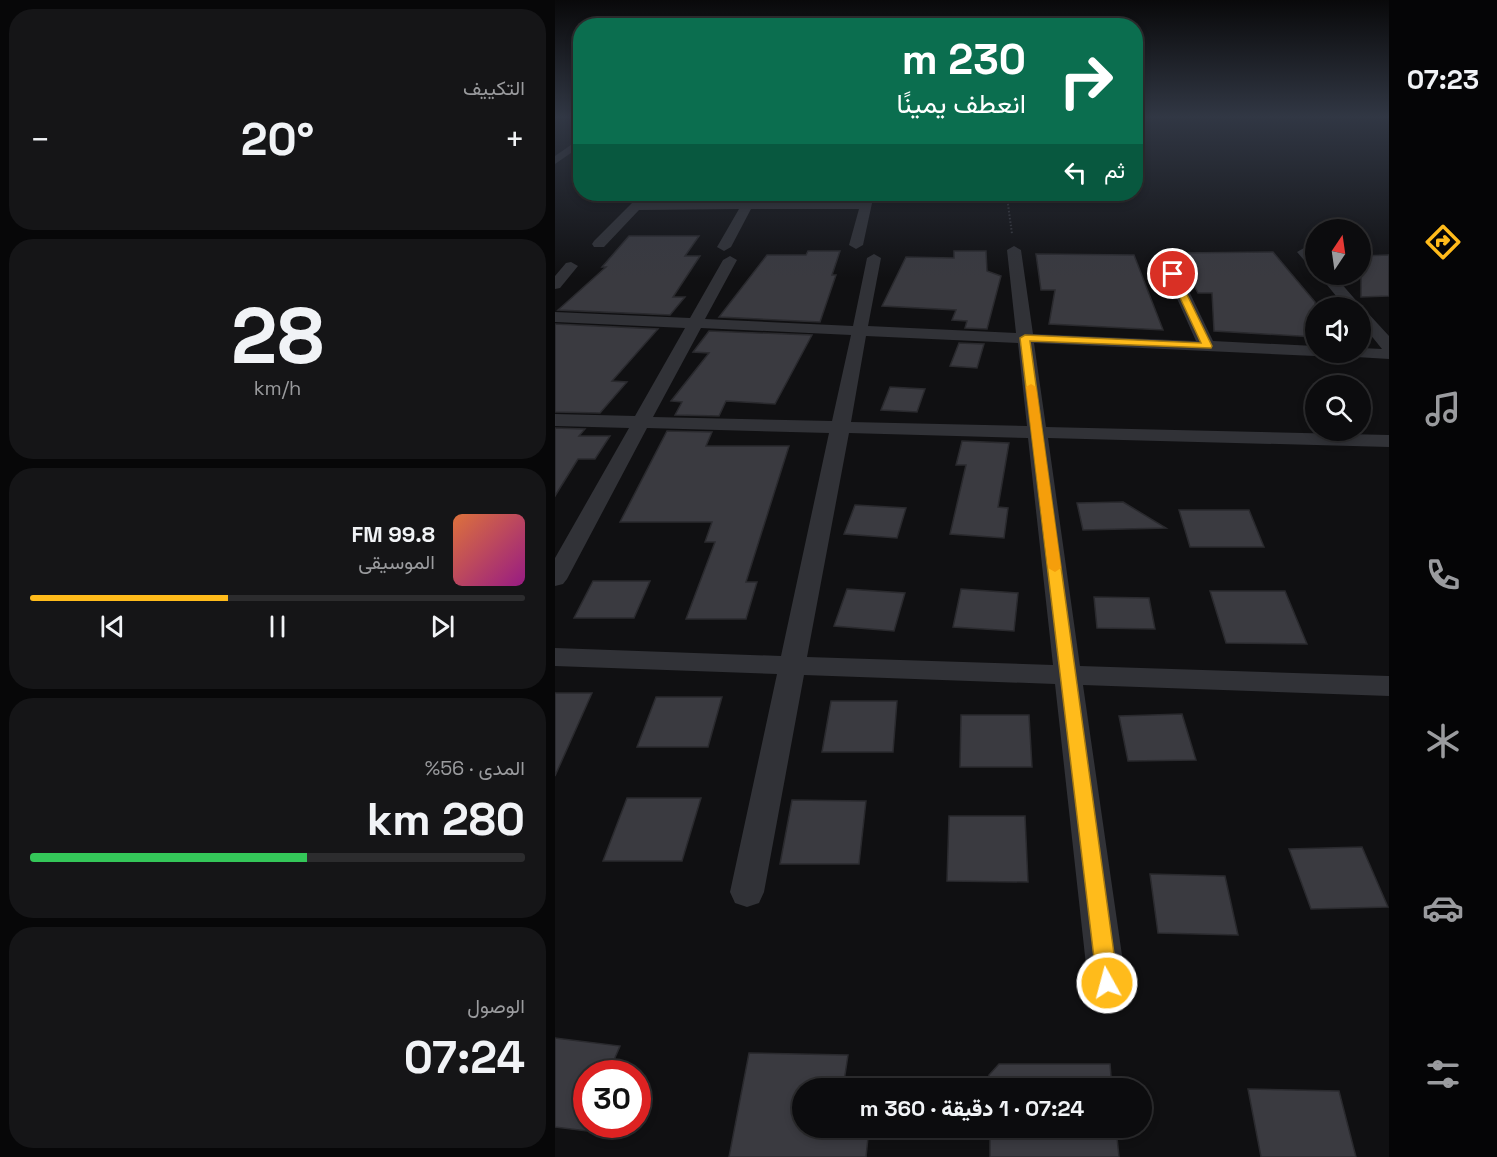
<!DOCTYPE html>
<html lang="ar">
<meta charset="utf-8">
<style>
body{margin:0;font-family:"Space Grotesk",Vazirmatn,sans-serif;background:#151517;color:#f1f3f6;direction:rtl;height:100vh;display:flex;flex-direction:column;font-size:22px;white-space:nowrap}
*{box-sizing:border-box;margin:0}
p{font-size:20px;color:#9a9b9e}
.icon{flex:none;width:33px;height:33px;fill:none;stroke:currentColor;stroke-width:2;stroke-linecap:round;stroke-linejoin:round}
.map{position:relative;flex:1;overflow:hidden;direction:ltr}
.sheet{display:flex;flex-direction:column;gap:9px;padding:9px;background:#070708;width:555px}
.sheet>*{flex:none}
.hud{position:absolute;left:18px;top:18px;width:570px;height:183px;border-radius:24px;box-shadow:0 3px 9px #0003,0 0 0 2px #2c2c2e;direction:rtl;background:#0b6e4f;color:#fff;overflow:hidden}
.needle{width:39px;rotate:13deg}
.controls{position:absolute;left:750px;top:219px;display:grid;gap:12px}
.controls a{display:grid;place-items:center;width:66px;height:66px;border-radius:50%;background:#0c0c0e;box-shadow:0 3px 9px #0003,0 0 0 2px #2c2c2e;font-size:30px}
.speed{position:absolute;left:18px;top:1060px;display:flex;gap:12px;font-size:30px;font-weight:700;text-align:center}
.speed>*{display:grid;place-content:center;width:78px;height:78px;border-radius:50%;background:#0c0c0e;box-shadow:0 3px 9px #0003,0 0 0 2px #2c2c2e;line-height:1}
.speed .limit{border:9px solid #d22;background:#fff;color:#111}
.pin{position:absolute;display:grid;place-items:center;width:51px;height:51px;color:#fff;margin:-26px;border:3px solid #fff;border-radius:50%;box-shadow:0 2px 6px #0007}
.me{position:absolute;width:66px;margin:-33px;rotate:353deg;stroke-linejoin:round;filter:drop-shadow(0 0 4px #0008)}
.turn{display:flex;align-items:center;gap:21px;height:126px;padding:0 18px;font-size:27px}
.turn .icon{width:78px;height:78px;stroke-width:2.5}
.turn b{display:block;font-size:42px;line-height:51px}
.then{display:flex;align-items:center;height:57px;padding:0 18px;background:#0003;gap:12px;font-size:22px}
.big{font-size:45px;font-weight:800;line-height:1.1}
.sheet .card{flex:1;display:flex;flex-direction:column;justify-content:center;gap:9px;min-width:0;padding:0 21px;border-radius:24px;background:#151517}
.sheet .dial{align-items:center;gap:0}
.dial b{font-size:78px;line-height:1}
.song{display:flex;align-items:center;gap:18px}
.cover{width:72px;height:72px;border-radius:9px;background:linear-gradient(135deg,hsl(20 70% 55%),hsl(310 70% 35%))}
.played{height:6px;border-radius:3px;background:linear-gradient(90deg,#ffbb1b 40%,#2c2c2e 40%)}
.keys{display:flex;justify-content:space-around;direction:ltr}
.heat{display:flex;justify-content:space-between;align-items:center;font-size:33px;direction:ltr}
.charge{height:9px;border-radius:4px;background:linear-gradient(90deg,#34c759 56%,#2c2c2e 0)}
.trip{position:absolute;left:237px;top:1078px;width:360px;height:60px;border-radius:30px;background:#0c0c0e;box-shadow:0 3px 9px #0003,0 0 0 2px #2c2c2e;font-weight:800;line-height:60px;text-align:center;direction:rtl}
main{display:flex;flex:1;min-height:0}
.dock{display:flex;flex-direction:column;width:108px;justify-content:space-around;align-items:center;background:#050506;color:#9a9b9e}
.dock .icon{width:42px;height:42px}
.dock .active{color:#ffbb1b}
.dock b{font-size:27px;color:#f1f3f6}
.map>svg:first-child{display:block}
</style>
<main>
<nav class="dock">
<b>07:23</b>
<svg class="icon active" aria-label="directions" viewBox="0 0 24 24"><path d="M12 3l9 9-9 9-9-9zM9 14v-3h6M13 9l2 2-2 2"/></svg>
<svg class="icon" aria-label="music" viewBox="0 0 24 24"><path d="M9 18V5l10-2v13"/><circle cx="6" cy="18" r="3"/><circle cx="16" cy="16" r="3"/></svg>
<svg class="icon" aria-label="phone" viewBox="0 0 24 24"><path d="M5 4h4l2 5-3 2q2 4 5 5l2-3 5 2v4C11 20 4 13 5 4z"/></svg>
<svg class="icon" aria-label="climate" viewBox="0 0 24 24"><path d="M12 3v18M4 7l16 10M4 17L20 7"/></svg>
<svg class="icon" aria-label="car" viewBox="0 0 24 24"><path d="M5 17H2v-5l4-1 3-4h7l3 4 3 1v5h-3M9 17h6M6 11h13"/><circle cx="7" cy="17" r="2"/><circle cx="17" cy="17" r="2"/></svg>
<svg class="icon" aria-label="filters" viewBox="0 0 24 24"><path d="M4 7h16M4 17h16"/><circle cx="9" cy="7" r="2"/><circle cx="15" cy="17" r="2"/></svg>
</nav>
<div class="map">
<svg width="834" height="1157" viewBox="0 0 834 1157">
<rect width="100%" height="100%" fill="#101012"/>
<!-- building -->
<g fill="#3a3a40" stroke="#2a2a2e" stroke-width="1.5">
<path d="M74,236h70l-14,20h15l-27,41h12l-15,18 -112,-5 48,-43h-4z"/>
<path d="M253,251h32l-8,24h4l-16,47 -101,-5 48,-62h39z"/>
<path d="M399,251h32l1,20 14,5 -14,53 -22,-1 2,-7 -15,-1 4,-10 -74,-4 24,-49 48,1z"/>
<path d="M718,252l42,50v35l-101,-6 -2,-38h-14l-21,-40z"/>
<path d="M481,254l98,1 29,75 -114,-6 6,-34h-14z"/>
<path d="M834,255v41l-28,1v-41z"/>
<path d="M0,324l103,5 -46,52 15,1 -27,31 -45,-1z"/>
<path d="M154,331l103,4 -37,69 -49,-3 -7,15 -44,-1 7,-13 -11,-1 38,-48 -16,-1z"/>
<path d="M404,343l25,1 -7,24 -27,-2z"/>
<path d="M335,387l35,2 -8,23 -36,-2z"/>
<path d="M0,428l30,1 -6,7h31l-15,23h-17l-23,37z"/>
<path d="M112,431l45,1 -6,14h83l-43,136h11l-11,37h-60l29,-77h-10l7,-20h-92z"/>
<path d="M407,441l47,2 -11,64 10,1 -4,30 -54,-4 16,-69h-10z"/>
<path d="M568,502l43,26 -83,2 -6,-27z"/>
<path d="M300,505l51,3 -9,30 -53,-4z"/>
<path d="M624,510h70l15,37h-74z"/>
<path d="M38,581h57l-16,37h-60z"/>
<path d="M292,589l58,4 -11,38 -60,-5z"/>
<path d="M406,589l57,4 -4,38 -61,-4z"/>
<path d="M655,591h75l22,53 -81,-1z"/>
<path d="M539,597l55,1 6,31 -58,-1z"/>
<path d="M0,693h37l-37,83z"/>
<path d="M101,697h66l-14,50h-71z"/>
<path d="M276,701h66l-4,51h-71z"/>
<path d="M627,714l14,46 -68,1 -9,-45z"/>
<path d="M406,715h68l3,52h-72z"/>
<path d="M72,798h74l-19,63h-79z"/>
<path d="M237,800l74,1 -7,63h-79z"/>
<path d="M394,816h76l3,66 -81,-1z"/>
<path d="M807,847l26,60 -77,2 -22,-60z"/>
<path d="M595,874l75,2 13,59 -80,-2z"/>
<path d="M0,1038l65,8 -12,28h-21v57l-32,-4z"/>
<path d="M194,1053l99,2 -5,33 30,1h-70v39h66l-3,29h-137z"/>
<path d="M444,1064h111l2,25h-123v-14z"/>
<path d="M693,1089l91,2 17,66h-95z"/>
<path d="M435,1128h126l3,29h-129z"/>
</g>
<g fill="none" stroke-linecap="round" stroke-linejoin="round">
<!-- path-far1 -->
<path stroke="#37383e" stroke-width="1.5" stroke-dasharray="1.5 2" stroke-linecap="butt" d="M452,194l1,5"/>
<!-- path -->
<path stroke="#37383e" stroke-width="2" stroke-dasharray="1.5 2" stroke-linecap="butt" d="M452,197l5,37"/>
<!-- street -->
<g fill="#313237" fill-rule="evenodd">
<path d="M26,138v8l-26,18v-8z"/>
<path d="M86,194h8l2,2 -6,6h98l5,-8h10l-3,8 105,-1 3,-7h11l-11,51 -7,4 -7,-4 10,-36h-108l-20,38 -7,4 -7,-4 22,-38 -100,1 -35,37h-10l-2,-3 2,-3z"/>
<path d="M459,246l7,4 12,84 163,7 -38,-85 7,-4 7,4 41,85 102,5v6h7l-7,4 -281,-13 12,84 343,8v12l-341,-9 32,228 309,10v20l-306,-11 43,298 -6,12 -13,6 -13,-6 -6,-12 -33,-299 -251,-9 -40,217 -5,11 -12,4 -12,-4 -5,-11 47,-218 -222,-8v-18l226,8 48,-223 -182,-5 -80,151 -4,5 -8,2v-28l74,-130 -74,-2v-12l80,2 50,-88 -130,-6v-10l135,6 33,-58 7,-4 7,4 -32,59 148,7 14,-68 7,-4 7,4 -13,68 148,7 -9,-83zM146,328l150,7 -19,86 -179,-4zM311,336l152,7 9,83 -176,-4zM294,433l179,5 25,227 -246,-8z"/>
<path d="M749,248l5,1 6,7v12l-5,-1 -13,-15z"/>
<path d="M16,262l7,4 -18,22 -5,1v-13l11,-13z"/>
<path d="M763,274h15l27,31 2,5 4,1 23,25v23l-49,-3 -2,-4h23v-4l21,1 -21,-26v-15h-15z"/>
</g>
</g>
<!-- sky -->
<linearGradient id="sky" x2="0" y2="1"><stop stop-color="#09090a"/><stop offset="0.42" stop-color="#313744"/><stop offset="1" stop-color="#313744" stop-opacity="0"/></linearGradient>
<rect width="834" height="278" fill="url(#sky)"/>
<!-- route -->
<path fill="#ffbb1b" stroke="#a67a12" stroke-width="1.5" d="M618,271l4,3 35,72 -1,2 -181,-7 88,642 -3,7 -8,3 -7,-3 -3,-7 -77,-645 5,-3 176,8 -32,-69z"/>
<!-- slow -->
<path fill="#f59e0b" d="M476,384l5,3 25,181 -6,4 -7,-4 -22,-181z"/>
</svg>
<div class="controls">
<a><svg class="needle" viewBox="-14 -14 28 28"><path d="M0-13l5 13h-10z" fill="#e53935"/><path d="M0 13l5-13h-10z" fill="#9a9b9e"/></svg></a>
<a><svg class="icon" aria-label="sound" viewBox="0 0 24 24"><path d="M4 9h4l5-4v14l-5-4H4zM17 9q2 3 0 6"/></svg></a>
<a><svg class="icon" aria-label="search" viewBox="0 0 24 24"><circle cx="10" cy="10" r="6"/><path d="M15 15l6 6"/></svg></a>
</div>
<div class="speed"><div class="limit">30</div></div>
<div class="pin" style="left:618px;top:274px;background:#d93025"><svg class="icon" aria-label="arrive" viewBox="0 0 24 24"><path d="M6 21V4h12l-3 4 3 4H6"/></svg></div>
<svg class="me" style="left:552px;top:983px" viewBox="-20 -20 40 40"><circle r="17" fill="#ffbb1b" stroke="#fff" stroke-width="3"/><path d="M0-11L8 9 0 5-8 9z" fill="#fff"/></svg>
<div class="trip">07:24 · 1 دقيقة · 360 m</div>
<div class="hud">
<div class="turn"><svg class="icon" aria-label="right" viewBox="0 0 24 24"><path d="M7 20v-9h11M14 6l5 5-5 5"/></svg><div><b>230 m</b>انعطف يمينًا</div></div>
<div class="then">ثم<svg class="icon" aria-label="left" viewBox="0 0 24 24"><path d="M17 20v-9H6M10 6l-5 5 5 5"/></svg></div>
</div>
</div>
<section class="sheet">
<div class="card"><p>التكييف</p>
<div class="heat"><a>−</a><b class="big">20°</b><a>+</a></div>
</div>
<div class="card dial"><b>28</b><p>km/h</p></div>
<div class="card">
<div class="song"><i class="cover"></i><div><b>99.8 FM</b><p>الموسيقى</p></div></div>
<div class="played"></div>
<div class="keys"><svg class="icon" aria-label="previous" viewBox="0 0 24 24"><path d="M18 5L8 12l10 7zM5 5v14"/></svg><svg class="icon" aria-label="pause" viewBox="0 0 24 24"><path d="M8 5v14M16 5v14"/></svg><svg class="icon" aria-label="next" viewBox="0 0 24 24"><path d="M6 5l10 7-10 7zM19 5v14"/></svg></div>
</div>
<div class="card"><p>المدى · 56%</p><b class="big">280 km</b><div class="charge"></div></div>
<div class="card"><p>الوصول</p><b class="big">07:24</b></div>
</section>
</main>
